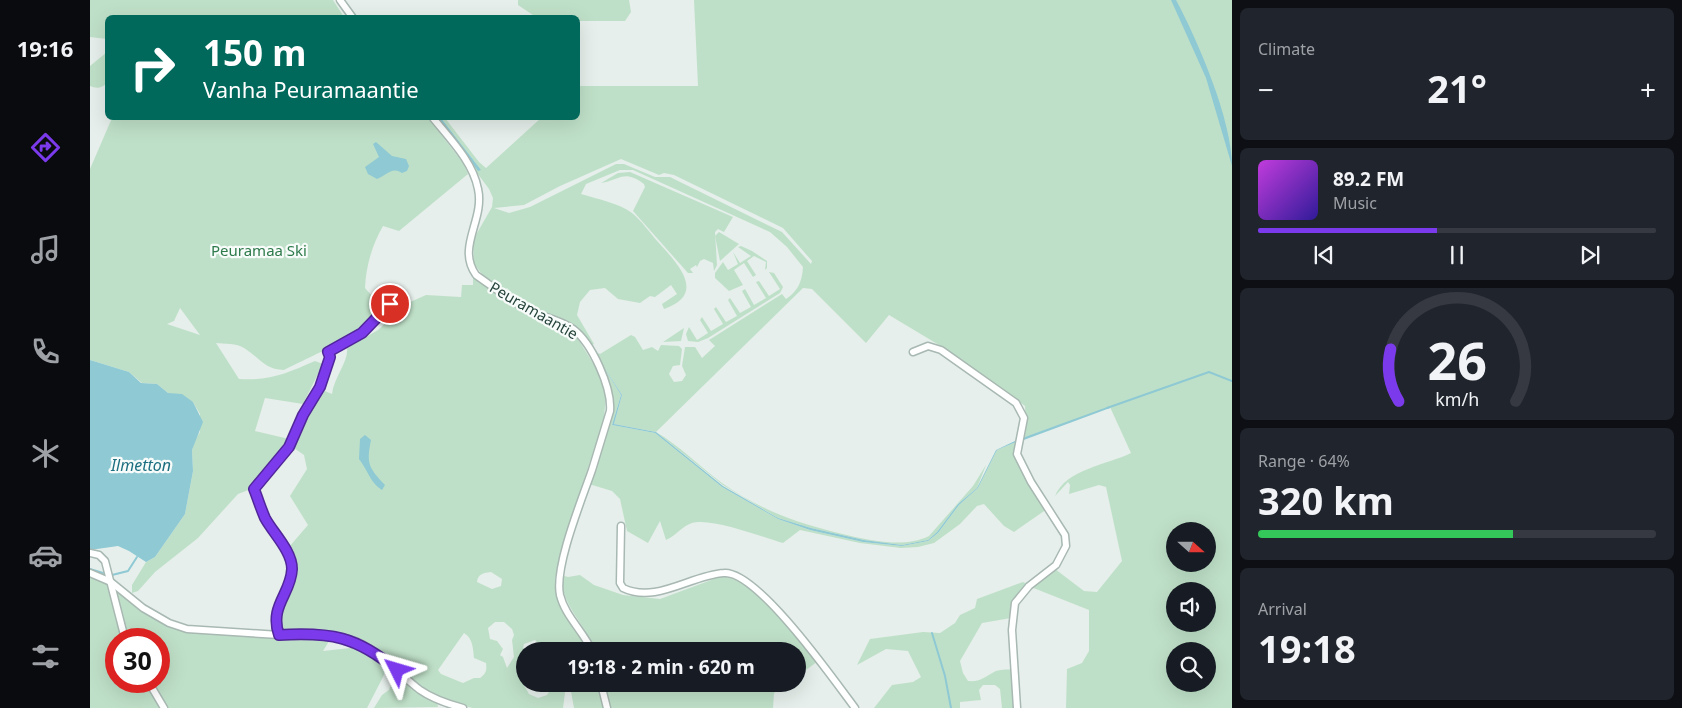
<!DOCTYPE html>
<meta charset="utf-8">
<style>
body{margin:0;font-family:"Noto Sans",sans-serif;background:#20242c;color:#f1f3f6;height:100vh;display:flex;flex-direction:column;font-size:19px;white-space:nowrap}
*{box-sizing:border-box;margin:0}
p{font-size:16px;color:#9ea1a6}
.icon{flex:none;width:28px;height:28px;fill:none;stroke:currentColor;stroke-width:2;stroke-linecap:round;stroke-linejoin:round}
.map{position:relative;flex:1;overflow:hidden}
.drawer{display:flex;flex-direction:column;gap:8px;padding:8px;background:#0d0f14;width:450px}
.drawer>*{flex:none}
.top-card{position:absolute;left:15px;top:15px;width:475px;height:105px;border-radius:8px;box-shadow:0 5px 20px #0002;background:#00695c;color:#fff;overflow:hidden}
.needle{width:32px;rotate:111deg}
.buttons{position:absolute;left:1076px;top:522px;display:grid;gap:10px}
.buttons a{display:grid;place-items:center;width:50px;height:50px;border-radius:50%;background:#171b24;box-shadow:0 5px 20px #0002;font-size:25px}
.speed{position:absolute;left:15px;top:628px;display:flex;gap:10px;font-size:25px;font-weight:700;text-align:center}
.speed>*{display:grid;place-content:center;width:65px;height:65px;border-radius:50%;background:#171b24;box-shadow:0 5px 20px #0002;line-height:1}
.speed .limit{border:8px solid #d22;background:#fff;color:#111}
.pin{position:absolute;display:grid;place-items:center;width:42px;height:42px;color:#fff;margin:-21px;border:2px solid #fff;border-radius:50%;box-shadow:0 1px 5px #0007}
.me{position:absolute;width:55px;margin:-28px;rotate:310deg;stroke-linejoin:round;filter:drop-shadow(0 0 4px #0008)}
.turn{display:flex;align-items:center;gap:18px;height:105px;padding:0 15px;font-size:22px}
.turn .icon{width:65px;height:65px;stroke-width:2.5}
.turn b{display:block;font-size:35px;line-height:42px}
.big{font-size:38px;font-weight:700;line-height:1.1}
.drawer .tile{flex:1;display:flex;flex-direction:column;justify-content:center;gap:8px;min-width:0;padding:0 18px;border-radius:8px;background:#20242c}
.drawer .dial{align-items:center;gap:0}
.dial svg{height:130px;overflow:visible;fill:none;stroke:#363941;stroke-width:7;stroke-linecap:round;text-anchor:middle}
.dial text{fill:#f1f3f6;stroke:none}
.song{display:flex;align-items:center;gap:15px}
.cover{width:60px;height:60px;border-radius:8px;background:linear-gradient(135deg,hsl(290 70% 55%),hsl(250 70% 35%))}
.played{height:5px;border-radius:2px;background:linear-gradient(90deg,#7c3aed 45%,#363941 45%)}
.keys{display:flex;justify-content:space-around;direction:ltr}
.heat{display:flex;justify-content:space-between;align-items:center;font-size:28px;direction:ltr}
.charge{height:8px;border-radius:4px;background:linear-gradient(90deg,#34c759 64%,#363941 0)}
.trip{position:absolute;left:426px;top:642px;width:290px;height:50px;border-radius:25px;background:#171b24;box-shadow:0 5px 20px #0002;font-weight:700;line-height:50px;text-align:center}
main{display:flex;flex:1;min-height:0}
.tabs{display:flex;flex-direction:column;width:90px;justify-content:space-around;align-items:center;background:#090b0e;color:#9ea1a6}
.tabs .icon{width:35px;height:35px}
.tabs .current{color:#7c3aed}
.tabs b{font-size:22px;color:#f1f3f6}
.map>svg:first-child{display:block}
</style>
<main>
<nav class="tabs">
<b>19:16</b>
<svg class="icon current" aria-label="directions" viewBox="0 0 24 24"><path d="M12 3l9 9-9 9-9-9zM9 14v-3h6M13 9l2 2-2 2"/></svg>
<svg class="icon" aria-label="music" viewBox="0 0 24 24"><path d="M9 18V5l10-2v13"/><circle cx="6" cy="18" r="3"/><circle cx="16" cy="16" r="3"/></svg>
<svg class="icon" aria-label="phone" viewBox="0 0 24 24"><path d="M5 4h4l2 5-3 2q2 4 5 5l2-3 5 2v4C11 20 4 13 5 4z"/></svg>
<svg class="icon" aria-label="climate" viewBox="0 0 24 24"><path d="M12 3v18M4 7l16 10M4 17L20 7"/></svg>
<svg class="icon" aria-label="car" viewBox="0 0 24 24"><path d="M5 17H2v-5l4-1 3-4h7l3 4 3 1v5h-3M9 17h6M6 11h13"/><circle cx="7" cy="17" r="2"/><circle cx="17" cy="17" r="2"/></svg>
<svg class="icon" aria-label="filters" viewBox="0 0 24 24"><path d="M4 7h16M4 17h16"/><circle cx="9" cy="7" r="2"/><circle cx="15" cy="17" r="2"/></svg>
</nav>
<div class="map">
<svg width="1142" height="708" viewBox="0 0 1142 708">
<rect width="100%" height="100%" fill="#e6efeb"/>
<!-- green -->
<g fill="#bfe0c8" fill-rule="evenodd">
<path d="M0,0h243l11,17 4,-3 2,3 -242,1 -1,21 -17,-2z"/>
<path d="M428,0h111l2,12 -6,9h-47v-3l-42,-1 -18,-12z"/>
<path d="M604,0h538v708h-166l1,-39 15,-6 7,-12v-41l-58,-23 24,-18 29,22 13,1 25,-31 -16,-74 -7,-2 -30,9 1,-9 -2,-3 -13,14c11,-27 52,-31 76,-43l-21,-46 -88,31 4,-6 -1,-26 -86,-61 -50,-30 -23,28 -54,-54 -9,-1 -147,144c24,14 44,35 66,51 44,31 82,42 133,54 24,5 52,10 74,-1l44,-50 13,-21 -9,23 -19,16 -21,28 -9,8 -26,5 -38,-5 -53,-12 -33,-10 -55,-33 -67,-53 -42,-8 8,-29 -24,-37 23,37 -9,30 43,8 67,54 56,32 32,11 53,12 39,4 26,-5 10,-8 21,-28 19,-17 19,-38 19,-8 6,30 25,37 -33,23 -10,-6 -20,-22 -7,2 -17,18 -26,19 -16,4 -17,1 -41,-5 -60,-13 -17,13c-21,-6 -72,-26 -91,-20 -10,3 -15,12 -26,17l-6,-19 -12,22 -21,-12 -7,-32 -8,-8 -23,-7 23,-86 -4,-19 -11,-20 1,-6 2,1 31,-19 4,2 8,13 9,-3 6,4 3,-6 18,1 3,3 -2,16 -7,1 -4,8 5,8 8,-1 4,-6 -4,-9 3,-19h10l7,11 13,-12 -6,-6 73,-46 4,5c12,-8 16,-17 17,-32l-16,-20 -17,-15 -137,-62h-13l-34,14 -5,10c16,5 38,9 51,19 10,8 18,20 26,29 19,21 50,52 6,67l-2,-5 15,-10 -6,-9 -16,12 -5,-1 -10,7 -22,-4 -13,-11 -15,2 -10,12 -3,13 17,29 -4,2 -23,-23 -37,-16 -21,-12 2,-3 -4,-4 -3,3 -18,-12 -12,-15 -1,-24 19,-33 1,-9 -4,-9 -53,-71 44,51 -39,-51h4l34,44 7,6 55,-50h37v-32h120zM531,159l38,16 5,-2 10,2 109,53 29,33 -1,3 -29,-32 -112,-55h-15l-31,-13h-8l-86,43 -21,6 -15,-5 30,-3 36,-19zM1085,531h33v33h-33zM1085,591h33v33h-33zM1085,651h33v33h-33z"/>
<path d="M17,52v31c-5,5 -10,6 -17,3v-20z"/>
<path d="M22,118h316l36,46 4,10 -69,57 -16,-5c-11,19 -17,40 -18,62 3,4 8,8 10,12 9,27 -72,60 -91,70 -19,0 -25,-13 -40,-22 -7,-5 -20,-4 -28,-5l23,36c32,2 48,-6 76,-18l8,3 -20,40 -38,-6 -10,33 34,8 -4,9 -34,41 -13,5 -40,44 -43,34 -17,19 -6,2v-8l14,-23 9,-5 30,-43 8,-43 -1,-21 3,-10 5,-8v-18l-7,-12 -25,-9 -11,-9 -15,-1 -13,-11 -39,-12v-191zM90,308l20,27 -33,-11 7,-3z"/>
<path d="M540,172l103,45 -9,15 -6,-3 -3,3 2,33 -3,6 -1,-8 -9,-4 -4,2 -3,6 -1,-2 -6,4 3,4h-5l-55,-62 12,-24 -1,-3c-20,-15 -24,-4 -43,-1l17,-10z"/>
<path d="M629,232l20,12 -19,17 -5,-25z"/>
<path d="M651,246l11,5 15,10v7l-2,2 1,-8 -12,-6 -7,5 9,14 -3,2 -9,-14 -10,7 9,15 -14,6 -14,-13v-5l8,-11 5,8 10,-6 -5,-12 7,11 11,-7 -13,-9z"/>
<path d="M679,272l5,1 9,14 -3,6 -72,45 -10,4 -10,-1 -2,-7 3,-7 8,13 11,-7 -8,-13 2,-3 9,14 12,-7 -9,-15 2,-2 10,15 11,-6 -9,-16 2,-2 10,15 11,-6 -9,-16 3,-2 9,16 12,-7 -10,-16 3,-1 10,15 11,-7z"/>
<path d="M383,277l55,36 33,13 17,13 18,29 10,25 -2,26 -43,131 -6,29 1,15 33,57h-43l-11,-11 -11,4 -1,4 10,3h-8v14l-7,-3 -2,9 13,23 9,4 9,-3 7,-11h44l6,24h-30l-4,-22 -4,-1 -3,23h-90c-17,-4 -36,-9 -50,-19 -24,-18 -45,-47 -75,-54 -22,-6 -44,-4 -66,-2 -11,-19 5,-48 15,-65l-8,-21 19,-22 -18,-29 17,-27 -3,-14 -13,-9 29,-57 12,5c2,-17 17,-33 15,-46l31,-18 30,-27 18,-8 35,2 1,-12h11zM401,572l11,7 -1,7 -9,3 -15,-7c1,-8 6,-9 14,-10zM405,622h9l8,7 2,6 -2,5 2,17 -7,11 -4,-11 -3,-2 3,-6 -6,-8 -7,-2 -2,-11zM374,633c9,5 9,16 10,25l12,5c1,8 0,10 -6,15h-6l-11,5 -22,-9 -3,-4z"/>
<path d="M594,328l-3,13 -18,1z"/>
<path d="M0,575c30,13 52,40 83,52l95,11 41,-3 22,3 -8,13 27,-3 4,-1 1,-5 30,20 1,7 -3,8 -16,31h-277zM26,639h43v42h-43z"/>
<path d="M471,575l7,2 12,-2 14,10 29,10 37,4 62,-23 21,6 56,53 19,26 -20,15v-25h-203c-10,-29 -33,-43 -34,-76z"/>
<path d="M933,582l4,2 -16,34 -29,5 -22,38 3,12 5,8c12,1 15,-3 26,-9 5,-3 13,-2 19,-3l3,39h-14l-2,-19 -5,-4h-12l-4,5 2,10 -21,2v6h-86l18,-23 21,-3 8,-5 -13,-26 -22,-2 -29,16 13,-26 53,-7 17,1 15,-10 5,-8 15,-7 2,-9z"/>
<path d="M307,675l40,26 1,6 -64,1 8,-13 7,-5 5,-14z"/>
<path d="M514,684h183l-13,9 -1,15h-163z"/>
</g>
<!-- water -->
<g fill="#8ec9d4">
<path d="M1081,0h5c22,41 56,120 56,166l-26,-88z"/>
<path d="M348,118h3l40,52 -3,1z"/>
<path d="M286,142l16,14 14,3 3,7 -2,5 -5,2c-10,-7 -15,2 -25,6l-9,-5 -3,-7 14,-10 -6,-13z"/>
<path d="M508,358l24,37 -8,29 42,8 67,54 55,32 33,10 53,12 38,5 26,-5 9,-8 21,-28 19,-16 19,-38 21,-10 -1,2 -19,8 -19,38 -19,17 -21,28 -10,8 -26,5 -39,-4 -53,-12 -32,-11 -56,-32 -67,-54 -43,-8 9,-30z"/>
<path d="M0,360l39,12 12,11 16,1 11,9 14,1 11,8 10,20 -11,28 1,21 -8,43 -30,43 -9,5 -17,-11 -11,-5 -28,4z"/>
<path d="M1020,406v2l-89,33 1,-3z"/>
<path d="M275,435l6,5c-5,24 -2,28 14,45l-3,5c-11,-6 -15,-21 -23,-31l1,-20z"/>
</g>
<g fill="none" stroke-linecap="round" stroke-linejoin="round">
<!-- stream -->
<g stroke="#8ec9d4" stroke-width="2">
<path d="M1017,408l102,-36 23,9"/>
<path d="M0,569l13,4"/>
<path d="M22,575l16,-4 9,-14"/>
<path d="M842,633l13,43 6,32"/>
</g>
<defs>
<g id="minor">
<path d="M250,0l13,18"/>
<path d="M343,118c17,21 40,44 45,71 7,31 -22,58 -2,86 17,12 34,25 51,35 15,7 32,9 46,19 19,14 39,59 37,82 -6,20 -12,39 -18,59 -10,29 -38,97 -32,125 5,21 24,37 32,56"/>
<path d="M300,305l-28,28 -33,19 1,5 -10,30 -17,28 -14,32 -35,42c4,10 7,20 11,29 8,15 27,33 27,51 -1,25 -23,37 -13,66 25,-2 52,-3 76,6 26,11 44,33 65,49 13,9 28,14 43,18"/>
<path d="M823,352l15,-6 13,4 75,53 8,15 -7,36 14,28 34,53 1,11 -10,19 -27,21 -14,17 -3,27 5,78"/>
<path d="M531,526l-1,57 3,5c33,16 68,-13 101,-15 33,-3 110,107 131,135"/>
<path d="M0,553l9,2 6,6 20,78"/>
<path d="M0,573l21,9 32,26 26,15 18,6 92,6"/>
<path d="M58,681l16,27"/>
<path d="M511,684l6,24"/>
</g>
</defs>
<!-- minor casing -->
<use href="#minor" stroke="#a8b8b2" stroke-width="9"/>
<!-- minor -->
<use href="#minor" stroke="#fff" stroke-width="6"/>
</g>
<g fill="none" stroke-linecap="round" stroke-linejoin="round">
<defs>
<path id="route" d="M300,304l-28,29 -34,19 2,5 -10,30 -17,28 -14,32 -35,42c4,10 7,20 11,29 8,15 27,33 27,51 -1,25 -23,37 -13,66 52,-3 77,1 118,35"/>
</defs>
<!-- route casing -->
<use href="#route" stroke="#51269a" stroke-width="12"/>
<!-- route -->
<use href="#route" stroke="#7c3aed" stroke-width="9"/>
</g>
<g text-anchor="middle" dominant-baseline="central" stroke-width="4.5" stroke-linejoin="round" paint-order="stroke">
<!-- park labels -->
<g font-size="15" fill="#2d7a4b" stroke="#f7fbf9">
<text x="169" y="250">Peuramaa Ski</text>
</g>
<!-- street labels -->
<g font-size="15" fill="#24423a" stroke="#f7fbf9">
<text transform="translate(444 310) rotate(30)">Peuramaantie</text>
</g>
<!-- water labels -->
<g font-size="16" font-style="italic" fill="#1c6f80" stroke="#f7fbf9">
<text x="51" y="465">Ilmetton</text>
</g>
</g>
</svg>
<div class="buttons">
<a><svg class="needle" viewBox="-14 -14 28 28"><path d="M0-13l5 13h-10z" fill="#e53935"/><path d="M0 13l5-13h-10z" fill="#9ea1a6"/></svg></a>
<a><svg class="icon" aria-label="sound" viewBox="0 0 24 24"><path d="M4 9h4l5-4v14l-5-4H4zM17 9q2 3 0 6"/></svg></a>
<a><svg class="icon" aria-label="search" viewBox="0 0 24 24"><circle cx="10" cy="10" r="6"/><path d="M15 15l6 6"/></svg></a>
</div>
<div class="speed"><div class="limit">30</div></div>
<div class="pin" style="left:300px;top:304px;background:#d93025"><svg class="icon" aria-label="arrive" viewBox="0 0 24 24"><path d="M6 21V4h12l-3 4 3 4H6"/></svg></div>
<svg class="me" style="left:307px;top:670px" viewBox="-20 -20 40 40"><path d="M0-17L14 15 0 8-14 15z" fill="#7c3aed" stroke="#fff" stroke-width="4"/></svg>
<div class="trip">19:18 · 2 min · 620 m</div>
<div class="top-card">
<div class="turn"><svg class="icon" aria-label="right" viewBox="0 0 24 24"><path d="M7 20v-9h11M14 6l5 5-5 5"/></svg><div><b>150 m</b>Vanha Peuramaantie</div></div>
</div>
</div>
<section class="drawer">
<div class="tile"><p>Climate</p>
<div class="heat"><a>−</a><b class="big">21°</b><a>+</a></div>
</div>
<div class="tile">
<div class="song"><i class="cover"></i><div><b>89.2 FM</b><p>Music</p></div></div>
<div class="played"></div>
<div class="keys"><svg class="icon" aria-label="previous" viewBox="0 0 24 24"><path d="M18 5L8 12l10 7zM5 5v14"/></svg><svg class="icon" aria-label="pause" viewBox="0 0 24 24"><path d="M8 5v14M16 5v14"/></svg><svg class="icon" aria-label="next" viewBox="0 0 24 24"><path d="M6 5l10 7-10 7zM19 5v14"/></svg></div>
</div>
<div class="tile dial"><svg viewBox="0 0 100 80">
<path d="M14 69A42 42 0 1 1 86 69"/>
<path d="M14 69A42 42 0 0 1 9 37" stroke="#7c3aed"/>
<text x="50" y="56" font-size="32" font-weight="700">26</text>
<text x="50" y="72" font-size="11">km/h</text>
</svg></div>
<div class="tile"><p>Range · 64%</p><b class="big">320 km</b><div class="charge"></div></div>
<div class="tile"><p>Arrival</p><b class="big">19:18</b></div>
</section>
</main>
